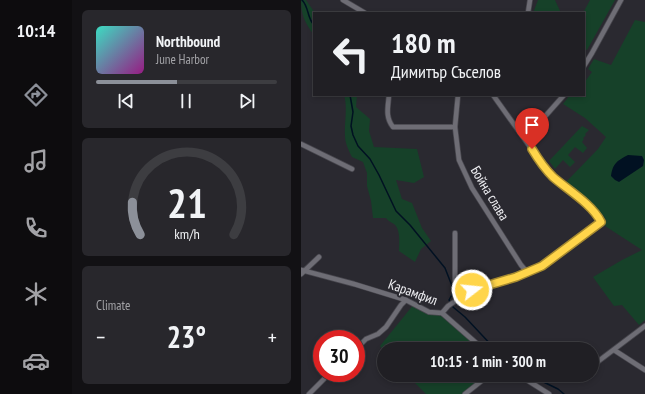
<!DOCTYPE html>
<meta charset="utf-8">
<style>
body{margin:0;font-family:"PT Sans Narrow",sans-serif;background:#28272c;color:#f1f3f6;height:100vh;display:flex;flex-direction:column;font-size:15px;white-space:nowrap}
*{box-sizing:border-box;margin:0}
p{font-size:13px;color:#a2a2a6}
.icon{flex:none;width:22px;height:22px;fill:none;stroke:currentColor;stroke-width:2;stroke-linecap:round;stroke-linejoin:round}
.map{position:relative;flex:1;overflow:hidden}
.drawer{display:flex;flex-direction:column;gap:10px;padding:10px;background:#121114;width:229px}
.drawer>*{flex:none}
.banner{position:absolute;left:12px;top:12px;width:272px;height:84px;border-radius:0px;box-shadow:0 2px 6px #0003,0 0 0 1px #3d3d41;background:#201f24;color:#f1f3f6;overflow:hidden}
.speed{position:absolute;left:12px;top:330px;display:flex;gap:8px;font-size:20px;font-weight:700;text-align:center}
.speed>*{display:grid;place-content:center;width:52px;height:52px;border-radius:50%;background:#201f24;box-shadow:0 2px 6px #0003,0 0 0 1px #3d3d41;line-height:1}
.speed .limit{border:6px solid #d22;background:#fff;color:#111}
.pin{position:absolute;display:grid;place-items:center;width:34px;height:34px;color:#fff;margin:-41px -17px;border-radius:50% 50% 50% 0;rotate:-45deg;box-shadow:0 0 4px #0007}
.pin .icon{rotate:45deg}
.me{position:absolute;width:44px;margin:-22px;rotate:74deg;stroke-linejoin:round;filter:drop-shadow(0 0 3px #0008)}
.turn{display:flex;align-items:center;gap:14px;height:84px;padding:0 12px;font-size:18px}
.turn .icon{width:52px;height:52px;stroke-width:2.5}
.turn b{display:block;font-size:28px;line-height:34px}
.big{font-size:30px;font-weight:700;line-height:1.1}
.drawer .widget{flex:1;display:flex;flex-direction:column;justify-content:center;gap:6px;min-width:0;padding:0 14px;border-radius:6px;background:#28272c}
.drawer .dial{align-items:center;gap:0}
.dial svg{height:104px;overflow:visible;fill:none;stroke:#3d3d41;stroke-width:7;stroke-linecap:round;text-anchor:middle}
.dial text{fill:#f1f3f6;stroke:none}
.song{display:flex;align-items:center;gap:12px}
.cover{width:48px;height:48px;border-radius:6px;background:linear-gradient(135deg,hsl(170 70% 55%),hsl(310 70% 35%))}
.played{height:4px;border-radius:2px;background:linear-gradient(90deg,#8c9099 45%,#3d3d41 45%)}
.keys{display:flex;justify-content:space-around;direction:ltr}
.heat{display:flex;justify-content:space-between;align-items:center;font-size:22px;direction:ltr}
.trip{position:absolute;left:76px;top:342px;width:222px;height:40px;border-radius:20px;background:#201f24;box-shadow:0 2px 6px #0003,0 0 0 1px #3d3d41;font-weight:700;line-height:40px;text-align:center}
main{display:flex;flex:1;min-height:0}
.tab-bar{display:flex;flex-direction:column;width:72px;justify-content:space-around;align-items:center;background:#0d0c0e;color:#a2a2a6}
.tab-bar .icon{width:28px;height:28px}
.tab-bar .on{color:#8c9099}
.tab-bar b{font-size:18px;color:#f1f3f6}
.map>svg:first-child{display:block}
</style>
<main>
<nav class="tab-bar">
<b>10:14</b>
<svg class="icon on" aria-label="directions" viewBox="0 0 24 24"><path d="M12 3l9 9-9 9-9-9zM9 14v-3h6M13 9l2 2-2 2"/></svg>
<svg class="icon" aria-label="music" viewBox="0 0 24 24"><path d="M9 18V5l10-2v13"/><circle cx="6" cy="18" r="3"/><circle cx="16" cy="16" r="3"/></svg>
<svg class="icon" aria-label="phone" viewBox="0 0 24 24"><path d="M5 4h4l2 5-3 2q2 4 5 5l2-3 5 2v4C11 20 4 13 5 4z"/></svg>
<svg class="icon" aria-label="climate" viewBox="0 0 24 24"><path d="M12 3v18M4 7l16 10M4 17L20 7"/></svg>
<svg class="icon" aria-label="car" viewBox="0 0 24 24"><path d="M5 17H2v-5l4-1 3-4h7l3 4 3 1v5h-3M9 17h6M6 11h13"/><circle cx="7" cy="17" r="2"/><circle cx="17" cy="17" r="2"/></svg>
</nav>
<section class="drawer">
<div class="widget">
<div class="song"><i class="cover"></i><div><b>Northbound</b><p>June Harbor</p></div></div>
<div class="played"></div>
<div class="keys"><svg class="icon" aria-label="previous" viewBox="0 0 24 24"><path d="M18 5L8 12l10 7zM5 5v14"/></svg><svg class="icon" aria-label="pause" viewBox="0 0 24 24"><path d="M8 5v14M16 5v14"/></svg><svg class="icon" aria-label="next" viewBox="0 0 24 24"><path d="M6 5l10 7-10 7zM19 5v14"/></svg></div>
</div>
<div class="widget dial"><svg viewBox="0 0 100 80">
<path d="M14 69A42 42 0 1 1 86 69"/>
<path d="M14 69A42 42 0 0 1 8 44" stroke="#8c9099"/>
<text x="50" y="56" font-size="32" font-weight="700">21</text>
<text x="50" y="72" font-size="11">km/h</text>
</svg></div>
<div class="widget"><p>Climate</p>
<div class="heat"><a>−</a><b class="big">23°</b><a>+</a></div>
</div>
</section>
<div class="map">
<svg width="344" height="394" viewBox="0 0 344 394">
<rect width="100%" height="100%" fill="#2a2930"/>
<!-- green -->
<g fill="#164129">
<path d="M0,0h5l9,13h-1v22c-9,-12 -13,-20 -13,-35z"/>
<path d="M237,0h17l6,13h-28z"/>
<path d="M289,0h25l-28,50 -3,-2 -1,-35z"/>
<path d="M334,20l10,2v298l-6,5 -17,-20 -8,1 -21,-29 29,-17 20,-10 -37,-24c1,-2 1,-4 1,-6 -3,-9 -32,-31 -40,-38l32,-33 8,-12 -21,-19 -22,-14 7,-9h14v-12l8,-11 -4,-3 6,-10 17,6z"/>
<path d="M43,95h13l-1,12 14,12 -1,12 5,16 43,2 7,28 -10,6 -18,-3 6,19 10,4 10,25 9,13 -10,8 -6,13 -16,-11c0,-8 2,-21 -5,-27 -3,-2 -6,-3 -8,-6h-13l-2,-17 -4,-15v-13l-4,-11 -11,-5c-3,-6 -7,-14 -7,-21 -1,-13 3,-28 -1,-41z"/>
<path d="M281,126l7,4 -4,4 1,1 -3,3 1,1 -2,3 5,6 -4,5 -8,-6 -7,8 7,7 -5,5 -7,-7 -8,9 -6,-8z"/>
<path d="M113,304l15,8 13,1 41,36h-99v2l-4,-5z"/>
<path d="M106,375h82l-24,19h-39z"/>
</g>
<!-- water -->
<path fill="#011122" d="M327,155l14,1 2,4 -1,6 -24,16 -4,-2 -4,-4c2,-13 6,-15 17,-21z"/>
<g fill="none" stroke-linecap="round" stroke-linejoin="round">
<!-- stream -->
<g stroke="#011122" stroke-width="1.5">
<path d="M1,0c7,7 5,18 12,25"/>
<path d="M49,95l3,17 -2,14 2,9 5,11 12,13 9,16 17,36 14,14 35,43 9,23 -5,9 4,7 12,10 30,32"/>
<path d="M228,375l29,14 6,5"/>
</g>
<defs>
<g id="street">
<path d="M42,0l22,13"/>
<path d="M227,13l2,-13"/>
<path d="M283,66l8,-13 29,-53"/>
<path d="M88,95c-1,12 -4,22 4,32h62"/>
<path d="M157,95l-3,32 4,33 13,28 49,77 6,7"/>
<path d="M224,139l39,-44"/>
<path d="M0,144l51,25"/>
<path d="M154,233v52l6,12"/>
<path d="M0,270l53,14 52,16 23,12 13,1 41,36"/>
<path d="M0,274l18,-17"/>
<path d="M141,313l6,-7 24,-16 44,-13 26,-11 59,-44 -2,-6 -10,-9 -37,-31 -9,-11 -50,-70"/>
<path d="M55,349l10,-10 12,-5 8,-7 15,-22 5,-5"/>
<path d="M313,350l31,20"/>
<path d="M291,366l53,-40"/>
<path d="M218,375l30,19"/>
<path d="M8,394l21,-21"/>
<path d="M164,394l24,-19"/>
</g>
</defs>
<!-- street casing -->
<use href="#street" stroke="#47464d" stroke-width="6"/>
<!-- street -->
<use href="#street" stroke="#6e6d75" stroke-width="4.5"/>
</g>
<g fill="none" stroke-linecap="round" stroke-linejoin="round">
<defs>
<path id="route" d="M171,290l44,-13 26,-11 59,-44c-9,-18 -33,-32 -48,-45 -8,-8 -15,-18 -21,-28"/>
</defs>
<!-- route casing -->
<use href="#route" stroke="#a68a30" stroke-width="10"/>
<!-- route -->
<use href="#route" stroke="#ffd54a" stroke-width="7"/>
</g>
<g text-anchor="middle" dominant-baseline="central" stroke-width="4" stroke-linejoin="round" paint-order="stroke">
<!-- street labels -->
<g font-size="14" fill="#efeff3" stroke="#2a2930">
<text transform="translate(189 193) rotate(59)">Бойна слава</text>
<text transform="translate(112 292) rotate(20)">Карамфил</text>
</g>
</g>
</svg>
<div class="speed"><div class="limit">30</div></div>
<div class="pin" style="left:231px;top:149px;background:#d93025"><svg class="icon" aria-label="arrive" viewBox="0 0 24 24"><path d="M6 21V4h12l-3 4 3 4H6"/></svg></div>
<svg class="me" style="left:171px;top:290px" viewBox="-20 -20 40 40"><circle r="17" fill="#ffd54a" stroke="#fff" stroke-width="3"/><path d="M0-11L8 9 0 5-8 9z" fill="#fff"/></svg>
<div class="trip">10:15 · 1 min · 300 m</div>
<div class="banner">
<div class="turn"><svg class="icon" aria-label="left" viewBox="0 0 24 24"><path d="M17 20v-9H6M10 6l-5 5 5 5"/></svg><div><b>180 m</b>Димитър Съселов</div></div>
</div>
</div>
</main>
